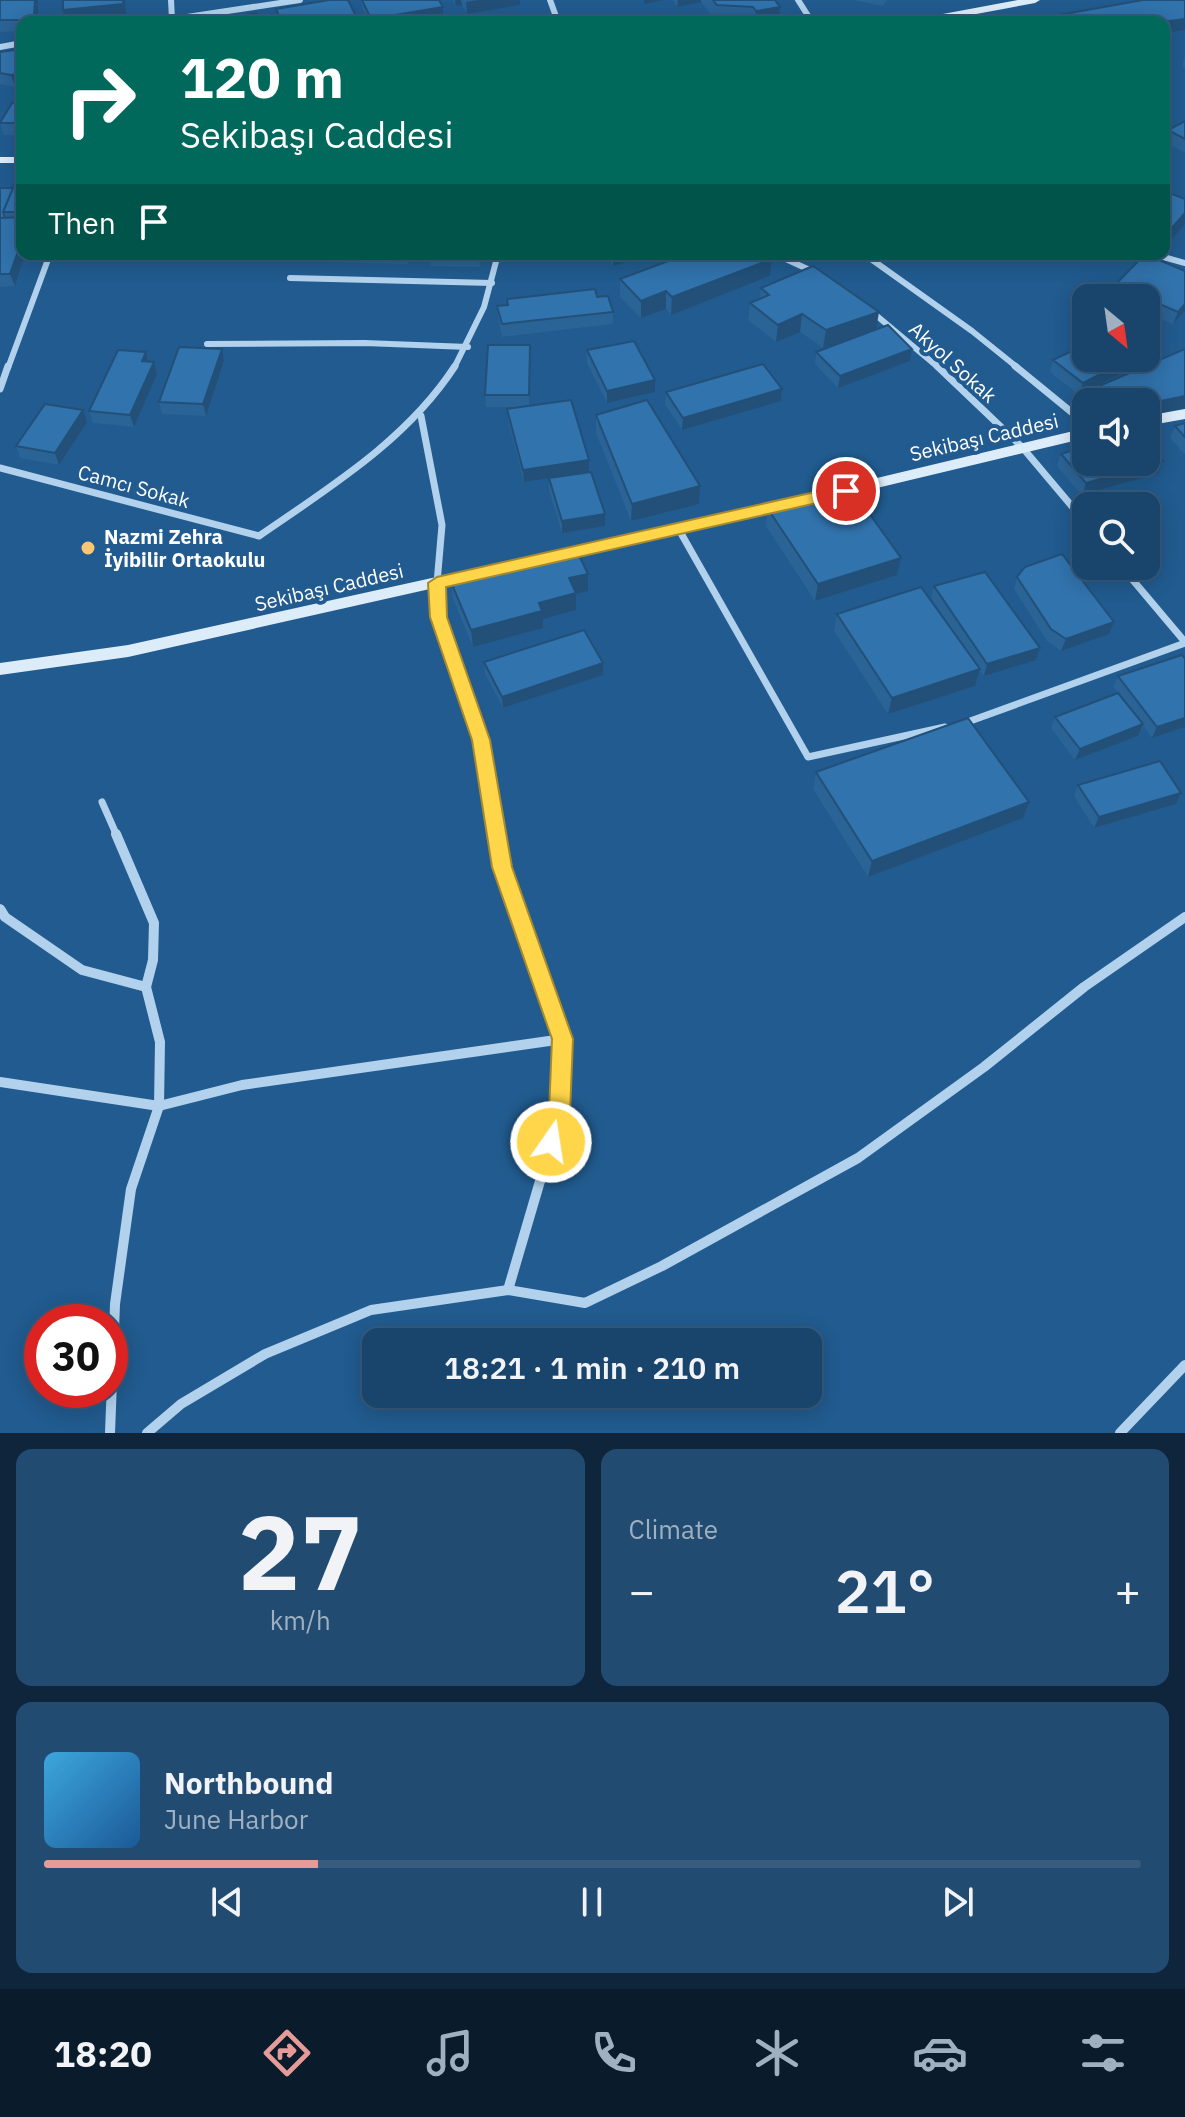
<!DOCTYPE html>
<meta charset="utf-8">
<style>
body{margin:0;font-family:"IBM Plex Sans",sans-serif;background:#224b71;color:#f1f3f6;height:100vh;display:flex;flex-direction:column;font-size:30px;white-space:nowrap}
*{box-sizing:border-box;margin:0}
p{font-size:26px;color:#9fb0c1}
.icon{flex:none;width:44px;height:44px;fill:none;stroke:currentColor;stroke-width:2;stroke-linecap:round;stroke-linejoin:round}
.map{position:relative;height:1433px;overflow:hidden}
.sheet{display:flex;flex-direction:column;gap:16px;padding:16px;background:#0e253b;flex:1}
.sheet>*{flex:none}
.banner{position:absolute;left:16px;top:16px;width:1154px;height:244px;border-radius:16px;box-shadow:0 4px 20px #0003,0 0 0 2px #375c7e;background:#00695c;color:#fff;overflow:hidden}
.needle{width:52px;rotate:151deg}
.tools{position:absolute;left:1072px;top:284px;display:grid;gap:16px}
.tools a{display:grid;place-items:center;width:88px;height:88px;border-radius:16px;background:#19446b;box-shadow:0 4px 20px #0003,0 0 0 2px #375c7e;font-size:40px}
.speed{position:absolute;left:24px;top:1304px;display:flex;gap:16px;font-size:40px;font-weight:700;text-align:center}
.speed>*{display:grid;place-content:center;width:104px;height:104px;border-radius:50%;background:#19446b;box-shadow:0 4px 20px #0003,0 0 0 2px #375c7e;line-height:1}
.speed .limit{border:12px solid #d22;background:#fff;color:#111}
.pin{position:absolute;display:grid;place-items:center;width:68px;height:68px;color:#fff;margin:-34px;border:4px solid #fff;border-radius:50%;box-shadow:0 2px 8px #0007}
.me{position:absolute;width:88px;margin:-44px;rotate:13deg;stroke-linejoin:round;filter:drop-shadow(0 0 6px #0008)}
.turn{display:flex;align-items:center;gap:28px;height:168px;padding:0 32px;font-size:36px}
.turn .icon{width:104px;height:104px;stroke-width:2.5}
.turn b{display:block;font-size:56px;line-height:68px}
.then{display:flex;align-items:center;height:76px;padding:0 32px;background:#0003;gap:16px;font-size:30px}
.big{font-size:60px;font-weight:600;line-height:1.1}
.sheet .card{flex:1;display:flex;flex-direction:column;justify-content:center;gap:12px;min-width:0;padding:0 28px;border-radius:16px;background:#224b71}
.sheet .dial{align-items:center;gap:0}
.dial b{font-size:104px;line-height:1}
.song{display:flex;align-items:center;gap:24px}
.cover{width:96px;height:96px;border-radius:12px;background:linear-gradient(135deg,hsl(200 70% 55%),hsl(210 70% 35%))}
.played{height:8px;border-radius:4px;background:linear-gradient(90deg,#e69b98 25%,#375c7e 25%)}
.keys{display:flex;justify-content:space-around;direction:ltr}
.heat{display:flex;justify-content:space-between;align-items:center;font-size:44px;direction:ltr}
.sheet .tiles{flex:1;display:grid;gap:16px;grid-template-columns:1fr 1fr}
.card:last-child{grid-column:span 2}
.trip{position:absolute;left:362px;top:1328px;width:460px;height:80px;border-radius:16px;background:#19446b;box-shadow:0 4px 20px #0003,0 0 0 2px #375c7e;font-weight:600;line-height:80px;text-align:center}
.menu{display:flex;height:128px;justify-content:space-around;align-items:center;background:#0a1b2b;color:#9fb0c1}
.menu .icon{width:56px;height:56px}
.menu .on{color:#e69b98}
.menu b{font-size:36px;color:#f1f3f6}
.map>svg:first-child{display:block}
</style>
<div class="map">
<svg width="1185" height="1433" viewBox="0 0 1185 1433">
<rect width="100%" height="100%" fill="#215b8f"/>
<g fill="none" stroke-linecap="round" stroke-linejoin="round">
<!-- street-far2 -->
<g stroke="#b1d1ec" stroke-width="6">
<path d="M171,0l1,19"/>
<path d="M550,0l8,22"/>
<path d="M798,0l14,22"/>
<path d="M154,22l146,-22"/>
<path d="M0,47l22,-4"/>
<path d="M775,254l39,18"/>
<path d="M864,254l108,77 46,37"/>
<path d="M1153,254l32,9"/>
<path d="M290,278l202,5"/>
<path d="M871,311l68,57"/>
<path d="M207,344l158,-1 103,4"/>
<path d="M8,368l42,-114"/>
<path d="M454,368l30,-61 14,-53"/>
</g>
<!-- street-far1 -->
<g stroke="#b1d1ec" stroke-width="7">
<path d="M937,366l85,81 64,76"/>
<path d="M1015,366l71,58"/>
<path d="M0,389l8,-23"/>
<path d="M421,416l21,109 -5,58 1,34 43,123 16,96"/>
<path d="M0,468l259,68c71,-49 148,-96 196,-170"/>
<path d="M678,528l130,229 137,-30"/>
<path d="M1121,566l64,76"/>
<path d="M962,724l223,-81"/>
<path d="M102,802l15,34"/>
</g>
<!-- street -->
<g stroke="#b1d1ec" stroke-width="10">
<path d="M497,834l5,33 61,172 -3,74 -52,177"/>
<path d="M0,909l5,8 77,53 64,17"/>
<path d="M0,1082l159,24 83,-21 321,-46"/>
<path d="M110,1433l5,-129 16,-115 28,-83 1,-64 -14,-55 7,-27 1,-37 -38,-89"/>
<path d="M147,1433l34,-29 84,-50 106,-44 137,-20 77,13 77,-37 196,-108 126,-91 100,-80 101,-70"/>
<path d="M1120,1433l65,-68"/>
</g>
<!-- secondary -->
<g fill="#ddecf9" fill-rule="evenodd">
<path d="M1018,0h22l-5,3 -102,19h-22l5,-3z"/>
<rect x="0" y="157" width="22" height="6"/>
<path d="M1185,409v10l-39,7v-10z"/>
<path d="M1086,428v10l-255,61 -7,-5 7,-5z"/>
<path d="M800,496l5,1 2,4 -2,4 -247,55 -7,-5 7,-5z"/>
<path d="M527,557l5,1 2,4 -2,4 -404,91 -128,18v-12l128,-18z"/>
</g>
</g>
<!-- wall -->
<g fill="#2a6395">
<path d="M0,0h38v22h-16v9l-22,1z"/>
<path d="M361,0h78l4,7v11l-20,4h-54l-7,-15z"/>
<path d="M453,0h67v5l-53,9 -5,-9 -6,1z"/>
<path d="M673,0h102l5,7 -1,15h-63l-15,-20 -24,5z"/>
<path d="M853,0h34l-4,6z"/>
<path d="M22,49v37l-7,1 -15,-3v-32z"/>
<path d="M1185,55v14l-3,-3z"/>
<path d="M22,104v31h-18l-4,-12z"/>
<path d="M1185,121v32l-20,-11 3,-12z"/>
<path d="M22,182v72h3l-10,32 -15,1v-99h13z"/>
<path d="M322,254h87l-1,10 -85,-2z"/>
<path d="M430,254h52l-2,13 -49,-1z"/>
<path d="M603,254h51l-41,12z"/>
<path d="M772,259l-2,17 -99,39 -5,-6 -25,9 -21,-21v-18z"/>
<path d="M1115,285l70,26 -12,13 -27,-12v-14l-35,-1z"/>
<path d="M761,288l115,42 36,19 -2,12 -72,27 -23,-24 1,-12 47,-18 -40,14 -23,-16 -24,10 -28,-22 2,-17 10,-5z"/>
<path d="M597,297l16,15v12l-111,13 -4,-19 -1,-12 10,-1v-6z"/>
<path d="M530,345l-1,61 60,54v12l16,54 -43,7 -13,-43v-12l8,-1 -33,5 -16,-61 -1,-12 11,-2h-32l-1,-12z"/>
<path d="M222,349l2,12 -18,55 -44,-2 -3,-12z"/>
<path d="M587,350l68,42 -48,11 -20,-40z"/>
<path d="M146,352l3,9 5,1 3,12 -23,53 -41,-4 -4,-12z"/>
<path d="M1053,360l83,6 -57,29 -29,-23z"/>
<path d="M782,389l-1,12 -99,29 -17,-26 1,-12z"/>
<path d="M1090,390l56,12h-60z"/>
<path d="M83,410l4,12 -28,43 -39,-7 -4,-12z"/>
<path d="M596,415l103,89 -68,17 -35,-88z"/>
<path d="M1185,423v32l-15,-17 5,-12z"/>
<path d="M1061,454l102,7 -4,12 -77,22 -25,-29z"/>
<path d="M768,509l133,49 -4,17 -82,26 -49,-75z"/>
<path d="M1017,577l92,57 -48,17 -14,-10 -33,-52z"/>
<path d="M451,582l137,9 -12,3v16l-33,9v9l-70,19 -20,-48z"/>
<path d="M934,586l106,62 -4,12 -52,16 -5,-6 -4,16 -87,28 -54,-83 3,-17 130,37 -36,-53z"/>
<path d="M484,662l119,13 -100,33 -18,-34z"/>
<path d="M1118,676l67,51 -33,11 -9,-12 -5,10 -63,24 -24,-32 4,-11 67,-19 -9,-11z"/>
<path d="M816,772l207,46 -155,59 -55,-88z"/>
<path d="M1078,785l103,8 -5,11 -82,24 -20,-32z"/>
</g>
<!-- shaded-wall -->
<g fill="#225079">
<path d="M35,0h3v22h-15l-1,-2z"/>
<path d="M125,0l1,15 -60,7 -3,-12z"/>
<path d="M455,0h6l1,5 -6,1z"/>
<path d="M478,0h42v5l-53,9 -1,-12z"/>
<path d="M644,0h20l-20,4z"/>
<path d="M678,0h23v2l-24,5z"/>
<path d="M443,7v11l-20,4h-51l-1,-3z"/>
<path d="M780,7l-1,15h-24l1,-11z"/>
<path d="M1185,19v11l-21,3v-11z"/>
<path d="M22,73v13l-7,1 -4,-12z"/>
<path d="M1185,213v11l-21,24v-11z"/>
<path d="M22,240v14h3l-10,32 -5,-12z"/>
<path d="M479,254h3l-2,13z"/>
<path d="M613,254h41l-41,12z"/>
<path d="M772,259l-2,17 -99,39 1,-18z"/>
<path d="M666,291v18l-25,9v-17z"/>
<path d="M1185,304v7l-12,13 5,-12z"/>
<path d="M879,312l-3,18 -53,18 3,-18z"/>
<path d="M802,314l-2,18 -24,10 2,-17z"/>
<path d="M222,349l2,12 -18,55 -3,-12z"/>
<path d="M912,349l-2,12 -72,27 2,-12z"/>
<path d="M146,352l3,12 -7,-3z"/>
<path d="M1132,358h7l-3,8 -57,29 4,-12z"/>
<path d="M154,362l3,12 -23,53 -4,-12z"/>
<path d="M655,380v12l-48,11v-12z"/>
<path d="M782,389l-1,12 -99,29 1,-12z"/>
<path d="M1185,396v12l-39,8v-12z"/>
<path d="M83,410l4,12 -28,43 -4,-12z"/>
<path d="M589,460v12l-65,10 -1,-12z"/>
<path d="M1163,461l-4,12 -77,22 4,-12z"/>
<path d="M700,486l-1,18 -68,17 1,-17z"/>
<path d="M605,514v12l-43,7v-12z"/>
<path d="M901,558l-4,17 -82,26 3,-17z"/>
<path d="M588,574v17l-12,3v16l-33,9v9l-70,19 -2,-17 68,-27 30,-25z"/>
<path d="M1114,622l-5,12 -48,17 5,-12z"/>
<path d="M1040,648l-4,12 -52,16 3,-12z"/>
<path d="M603,663v12l-100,33 -1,-11z"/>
<path d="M980,669l-5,17 -87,28 4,-16z"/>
<path d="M1185,718v9l-33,11 5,-11z"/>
<path d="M1143,724l-5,12 -63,24 5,-11z"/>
<path d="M1181,793l-5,11 -82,24 5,-11z"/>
<path d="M1029,802l-6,16 -155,59 4,-16z"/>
</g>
<!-- building -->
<g fill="#3173ad" stroke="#225079" stroke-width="2">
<path d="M0,0h35l-1,15 -12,5h-22z"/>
<path d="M63,0h60v4l-60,6z"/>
<path d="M329,0h19l11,22h-77l-6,-13z"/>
<path d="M362,0h77l4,7 -72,12z"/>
<path d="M713,0h62l5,7 -24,4 -3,-4 -36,-2z"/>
<path d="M1143,0h42v19l-24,3h-141z"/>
<path d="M256,13l3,9h-52z"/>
<path d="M1015,17l5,5h-23z"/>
<path d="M22,49v24l-11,2 -11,-2v-21z"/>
<path d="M12,103l10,1v19h-22z"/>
<path d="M1185,121v18l-17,-9z"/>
<path d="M15,182h7v30h-19z"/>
<path d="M0,188h13l-10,24 2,6h-5z"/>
<path d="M1164,191l21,8v14l-21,24z"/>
<path d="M22,217v23l-12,34h-10v-56z"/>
<path d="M445,254h34v1z"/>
<path d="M687,254h80l5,5 -100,38 -6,-6 -25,10 -21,-22z"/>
<path d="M1145,254l40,17v33l-7,8 -63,-27z"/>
<path d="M813,266l66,46 -53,18 -24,-16 -24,11 -28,-22 19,-8 -8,-7z"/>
<path d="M595,289l2,8 11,-1 5,16 -111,12 -5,-18 11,-1 -1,-6z"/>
<path d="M888,325l24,24 -72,27 -24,-24z"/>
<path d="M634,341l21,39 -48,11 -20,-41z"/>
<path d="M1086,344v14h46l-49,25 -30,-23z"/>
<path d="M488,345h42l-1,50h-44z"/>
<path d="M179,347l43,2 -19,55 -44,-2z"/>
<path d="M1185,349v47l-39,8v-2h-41l-15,-12z"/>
<path d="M118,350l28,2 -4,9 12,1 -24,53 -41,-4z"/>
<path d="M763,364l19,25 -99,29 -17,-26z"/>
<path d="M571,400l18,60 -66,10 -16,-61z"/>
<path d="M647,400l53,86 -68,18 -36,-89z"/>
<path d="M45,404l38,6 -28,43 -39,-7z"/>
<path d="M1185,423v14l-10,-11z"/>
<path d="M1146,441l17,20 -77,22 -25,-29 25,-8v16h60z"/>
<path d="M591,472l14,42 -43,7 -13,-43z"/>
<path d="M849,485l52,73 -83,26 -50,-75z"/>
<path d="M576,549l12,25 -19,4 7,15 -37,10 3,8 -71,19 -20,-48z"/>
<path d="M1062,554l52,68 -48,17 -15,-10 -34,-52 8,-10z"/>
<path d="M985,572l55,76 -53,16 -53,-78z"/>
<path d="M921,587l59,82 -88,29 -55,-84z"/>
<path d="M584,630l19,33 -101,34 -18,-35z"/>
<path d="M1182,655l3,4v59l-28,9 -39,-51z"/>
<path d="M1118,693l25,31 -63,25 -25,-32z"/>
<path d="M968,718l61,84 -157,59 -56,-89z"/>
<path d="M1160,761l21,32 -82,24 -21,-32z"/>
</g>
<!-- route -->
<path fill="#ffd54a" stroke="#a68a30" stroke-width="2" d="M846,485l6,2v8l-406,92 1,30 43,123 22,127 61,172 -3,74 -11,37 -8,3 -8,-3 -3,-8 9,-29 3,-74 -60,-172 -20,-127 -42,-123 -2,-34 9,-6z"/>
<!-- markers -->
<circle fill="#f9c673" stroke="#215b8f" stroke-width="3" cx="88" cy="548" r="8"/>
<g text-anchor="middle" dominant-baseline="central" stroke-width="8" stroke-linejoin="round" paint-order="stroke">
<!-- street labels -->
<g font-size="20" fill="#fff" stroke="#215b8f">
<text transform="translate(953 362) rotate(42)">Akyol Sokak</text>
<text transform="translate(984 437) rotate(-13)">Sekibaşı Caddesi</text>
<text transform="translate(134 486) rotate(15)">Camcı Sokak</text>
<text transform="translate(329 587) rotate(-13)">Sekibaşı Caddesi</text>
</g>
<!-- poi labels -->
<g font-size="20" font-weight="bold" fill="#fff" stroke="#215b8f" text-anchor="start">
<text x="104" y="536">Nazmi Zehra<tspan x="104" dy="23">İyibilir Ortaokulu</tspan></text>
</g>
</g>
</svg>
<div class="tools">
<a><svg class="needle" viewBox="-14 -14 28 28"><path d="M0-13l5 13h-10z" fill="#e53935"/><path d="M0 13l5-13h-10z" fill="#9fb0c1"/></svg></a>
<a><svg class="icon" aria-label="sound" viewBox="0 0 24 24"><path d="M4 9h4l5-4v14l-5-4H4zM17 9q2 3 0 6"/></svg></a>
<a><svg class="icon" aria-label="search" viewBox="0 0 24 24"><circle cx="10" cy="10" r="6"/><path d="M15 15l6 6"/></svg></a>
</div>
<div class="speed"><div class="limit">30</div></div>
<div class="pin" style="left:846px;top:491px;background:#d93025"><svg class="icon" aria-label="arrive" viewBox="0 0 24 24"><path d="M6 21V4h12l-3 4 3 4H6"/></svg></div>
<svg class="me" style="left:551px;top:1142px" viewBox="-20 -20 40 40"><circle r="17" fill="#ffd54a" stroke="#fff" stroke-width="3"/><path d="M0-11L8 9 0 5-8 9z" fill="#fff"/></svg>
<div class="trip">18:21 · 1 min · 210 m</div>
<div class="banner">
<div class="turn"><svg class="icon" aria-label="right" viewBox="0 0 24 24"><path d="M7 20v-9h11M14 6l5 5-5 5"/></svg><div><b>120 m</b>Sekibaşı Caddesi</div></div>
<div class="then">Then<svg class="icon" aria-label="arrive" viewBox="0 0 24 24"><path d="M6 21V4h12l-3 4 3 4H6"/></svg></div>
</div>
</div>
<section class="sheet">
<div class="tiles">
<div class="card dial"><b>27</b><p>km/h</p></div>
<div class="card"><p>Climate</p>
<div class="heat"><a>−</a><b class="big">21°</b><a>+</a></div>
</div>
<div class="card">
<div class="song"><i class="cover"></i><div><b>Northbound</b><p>June Harbor</p></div></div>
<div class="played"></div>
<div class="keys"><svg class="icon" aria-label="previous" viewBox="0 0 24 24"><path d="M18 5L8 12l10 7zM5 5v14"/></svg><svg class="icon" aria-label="pause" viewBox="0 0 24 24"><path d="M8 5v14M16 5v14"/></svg><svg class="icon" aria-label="next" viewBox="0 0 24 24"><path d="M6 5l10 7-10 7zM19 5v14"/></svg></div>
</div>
</div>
</section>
<nav class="menu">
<b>18:20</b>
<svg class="icon on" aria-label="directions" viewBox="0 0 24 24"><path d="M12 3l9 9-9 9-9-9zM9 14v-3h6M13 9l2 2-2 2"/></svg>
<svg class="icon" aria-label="music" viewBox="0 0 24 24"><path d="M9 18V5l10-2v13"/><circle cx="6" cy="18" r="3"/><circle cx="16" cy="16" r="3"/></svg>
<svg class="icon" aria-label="phone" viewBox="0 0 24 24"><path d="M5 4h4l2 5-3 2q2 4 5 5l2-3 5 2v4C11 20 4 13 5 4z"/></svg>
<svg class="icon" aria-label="climate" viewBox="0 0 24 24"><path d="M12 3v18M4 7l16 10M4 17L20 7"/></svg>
<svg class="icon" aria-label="car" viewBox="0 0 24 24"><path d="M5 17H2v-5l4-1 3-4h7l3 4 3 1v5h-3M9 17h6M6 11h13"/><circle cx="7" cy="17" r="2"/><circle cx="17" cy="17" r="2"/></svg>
<svg class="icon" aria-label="filters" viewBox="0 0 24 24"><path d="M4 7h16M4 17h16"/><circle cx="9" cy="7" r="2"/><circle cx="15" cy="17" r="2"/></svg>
</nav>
